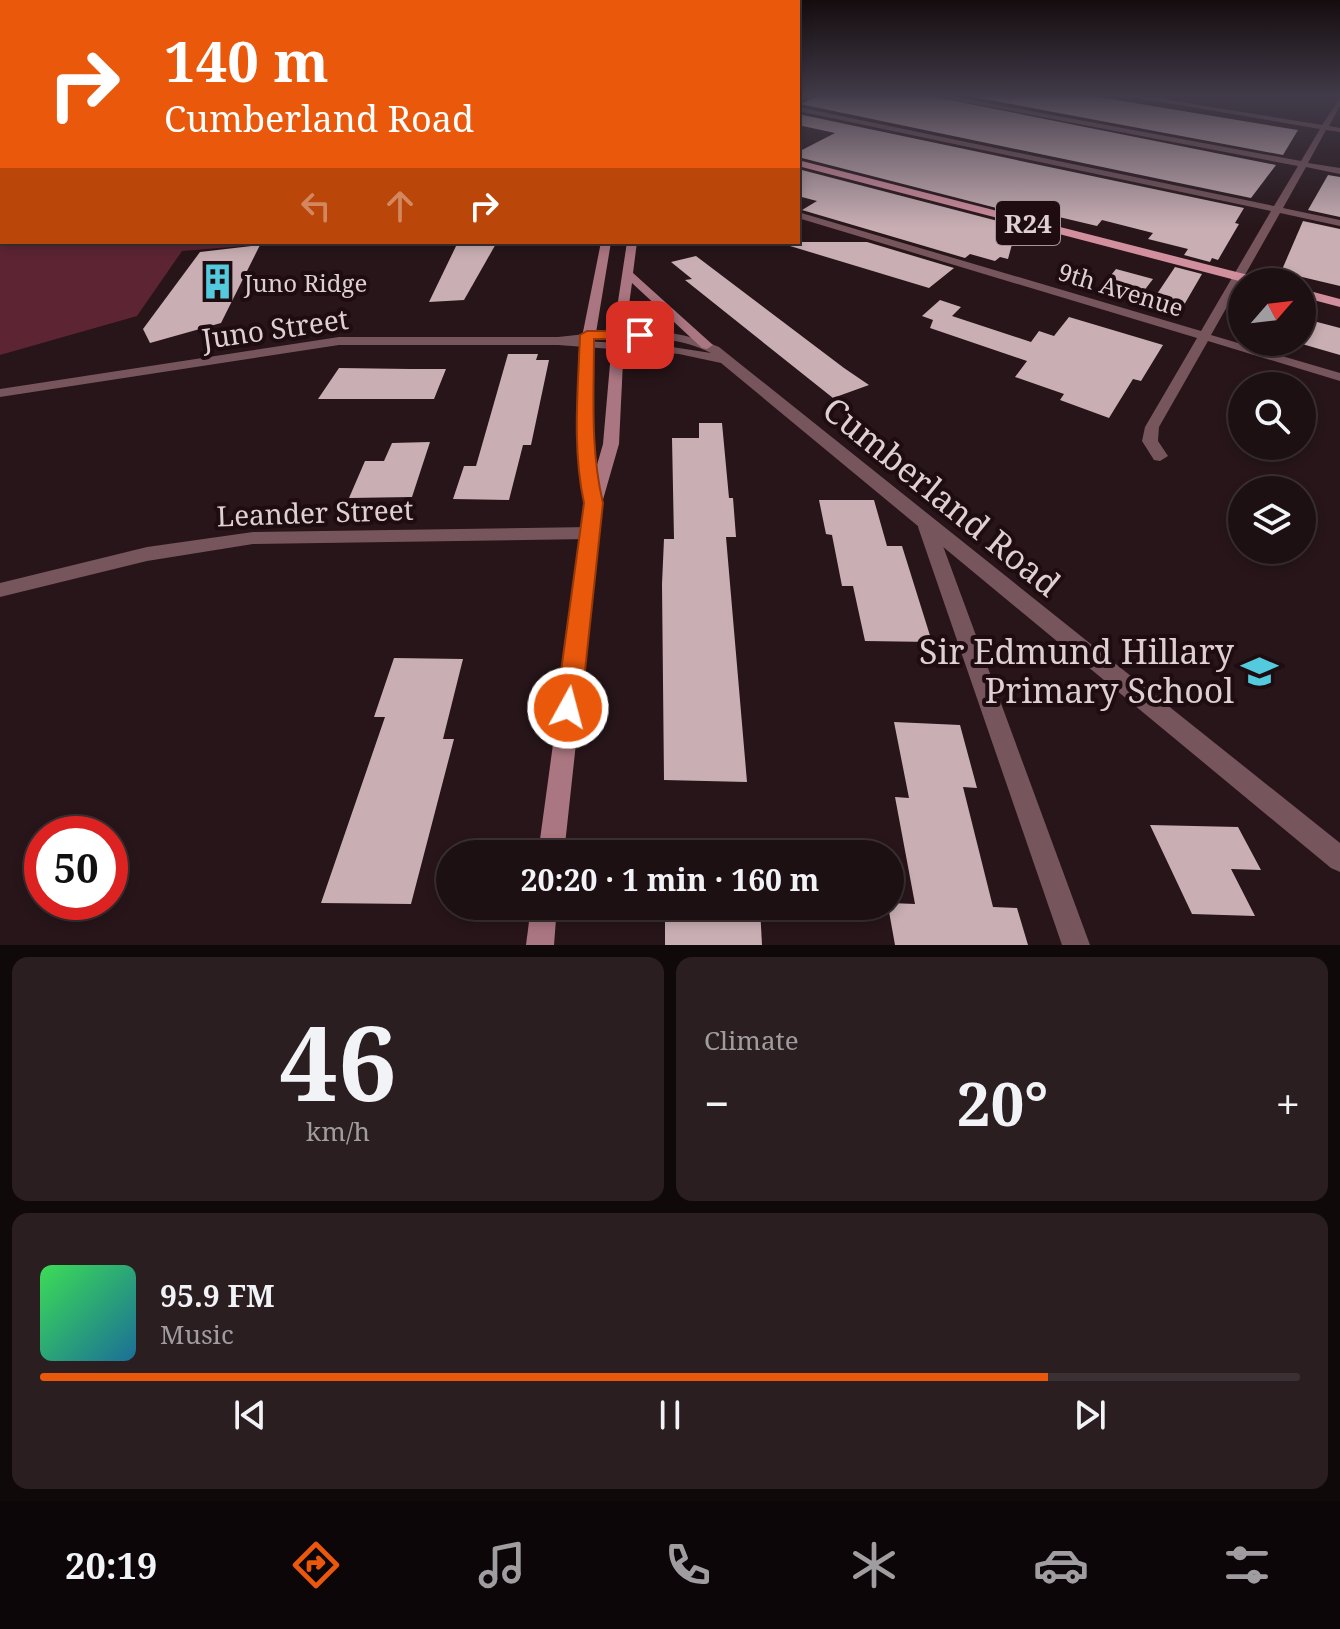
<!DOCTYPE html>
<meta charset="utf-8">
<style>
body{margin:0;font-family:"Noto Serif",serif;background:#2a1e21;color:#f1f3f6;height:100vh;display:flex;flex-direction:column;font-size:30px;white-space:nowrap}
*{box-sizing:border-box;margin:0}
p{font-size:26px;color:#a09da0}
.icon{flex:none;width:44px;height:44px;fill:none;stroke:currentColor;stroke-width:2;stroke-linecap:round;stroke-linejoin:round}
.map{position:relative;height:945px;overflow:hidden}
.details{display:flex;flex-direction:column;gap:12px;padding:12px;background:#10090a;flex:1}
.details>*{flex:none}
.top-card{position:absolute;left:0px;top:0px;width:800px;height:244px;box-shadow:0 4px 12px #0003,0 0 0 2px #3b3033;background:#ea580c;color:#fff;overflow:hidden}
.needle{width:52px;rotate:62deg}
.tools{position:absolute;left:1228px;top:268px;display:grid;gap:16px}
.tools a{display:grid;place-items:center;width:88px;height:88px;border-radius:50%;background:#1d1013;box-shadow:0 4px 12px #0003,0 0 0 2px #3b3033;font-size:40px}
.speed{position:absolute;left:24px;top:816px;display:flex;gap:16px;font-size:40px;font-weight:700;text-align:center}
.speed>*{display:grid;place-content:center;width:104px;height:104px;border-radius:50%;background:#1d1013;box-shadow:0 4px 12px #0003,0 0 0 2px #3b3033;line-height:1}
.speed .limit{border:12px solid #d22;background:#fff;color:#111}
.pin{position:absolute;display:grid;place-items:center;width:68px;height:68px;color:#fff;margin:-34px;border-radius:16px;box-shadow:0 4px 12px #0006}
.me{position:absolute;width:88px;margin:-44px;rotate:7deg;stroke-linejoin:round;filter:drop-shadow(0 0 6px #0008)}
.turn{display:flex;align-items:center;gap:28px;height:168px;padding:0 32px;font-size:36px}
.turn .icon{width:104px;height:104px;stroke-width:2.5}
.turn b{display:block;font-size:56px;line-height:68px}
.lanes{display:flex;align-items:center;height:76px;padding:0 32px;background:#0003;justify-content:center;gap:40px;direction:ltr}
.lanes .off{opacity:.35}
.big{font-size:60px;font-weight:700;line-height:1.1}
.details .tile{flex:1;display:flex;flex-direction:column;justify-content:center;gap:12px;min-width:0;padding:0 28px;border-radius:16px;background:#2a1e21}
.details .dial{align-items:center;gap:0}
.dial b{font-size:104px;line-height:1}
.song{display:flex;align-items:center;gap:24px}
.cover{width:96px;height:96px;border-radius:12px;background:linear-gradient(135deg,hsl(130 70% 55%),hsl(200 70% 35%))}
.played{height:8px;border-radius:4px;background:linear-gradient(90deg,#ea580c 80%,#3b3033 80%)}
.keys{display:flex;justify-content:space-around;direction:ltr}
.heat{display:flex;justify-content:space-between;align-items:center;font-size:44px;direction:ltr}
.details .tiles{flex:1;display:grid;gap:12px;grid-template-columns:1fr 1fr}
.tile:last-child{grid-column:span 2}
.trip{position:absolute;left:436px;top:840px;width:468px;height:80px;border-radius:40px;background:#1d1013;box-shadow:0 4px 12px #0003,0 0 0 2px #3b3033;font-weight:700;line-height:80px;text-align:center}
.dock{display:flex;height:128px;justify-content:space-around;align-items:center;background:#0c0608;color:#a09da0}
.dock .icon{width:56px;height:56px}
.dock .selected{color:#ea580c}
.dock b{font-size:36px;color:#f1f3f6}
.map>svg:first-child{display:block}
</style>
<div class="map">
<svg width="1340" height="945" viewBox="0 0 1340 945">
<rect width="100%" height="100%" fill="#271519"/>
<!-- green -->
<path fill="#5d2434" d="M0,95l2,147h291l-111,9 -45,65 -137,39z"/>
<!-- building -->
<g fill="#c9afb4">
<path d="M821,95h104l351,70 -25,33 -451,-94z"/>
<path d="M963,95h123l212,35 -15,25z"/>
<path d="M798,114l446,94 -9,15 4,1 -21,36 -6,-2 -2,4 -26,-7 4,-6 -40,-10 5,-6 -51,-13 -5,6 -76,-18 -1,6 -222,-57v-5l37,-19 -37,-8z"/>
<path d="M798,169l219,57 -9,33 -8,-2 -5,4 -25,-7 -5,4 -163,-48 15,-9 -19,-5z"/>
<path d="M1328,175l12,2v40l-32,-7z"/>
<path d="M1303,221l37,8v57l-59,-14z"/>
<path d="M458,242h39l-33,58 -35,2z"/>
<path d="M791,242h76l87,26 -25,20 -139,-42z"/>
<path d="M260,245l-39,78 -71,20 -7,-14 57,-77z"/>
<path d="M696,256l148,112 25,17 -36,13 -148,-118 7,-1 -21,-17z"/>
<path d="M1175,267l27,7 -18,31 -29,-8z"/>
<path d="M1116,269l37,10 -13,17 -37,-11z"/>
<path d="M940,300l21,7 -9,9 79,26 8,-11 15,5 15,-19 94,28 -22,36 -8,-2 -24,39 -49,-18 4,-6 -49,-17 12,-16 -97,-33 3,-8 -11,-4z"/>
<path d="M1302,318l38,10v27l-38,-11z"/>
<path d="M508,354h30l-2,6h13l-18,85h-8l-14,55 -56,-1 11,-33h12z"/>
<path d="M339,368l71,1h36l-12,30h-116z"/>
<path d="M699,423h23l7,75h4l3,39h-10l21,245 -83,-2 -2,-196 2,-45h10l-2,-101h27z"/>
<path d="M430,442l-18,55 -63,1 16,-37h19l8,-18z"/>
<path d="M819,500h55l13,46h15l30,96 -67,-1 -12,-55h-11l-10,-51 -6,-1z"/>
<path d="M394,658l69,1 -20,80h11l-43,165 -90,-1 64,-186h-11z"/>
<path d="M894,722l66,3 17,63 -14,-1 30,120 24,1 11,37h-133l-7,-39 2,-3 25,1 -20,-107 14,1z"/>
<path d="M1150,825l88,2 23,43 -30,-1 24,47 -63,-2z"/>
<path d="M665,906l95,2 2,37h-97z"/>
</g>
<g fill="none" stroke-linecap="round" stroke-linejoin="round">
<!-- minor -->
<g fill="#76555c" fill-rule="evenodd">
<path d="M928,95h16l357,66 19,-32 -200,-34h18l184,30 18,-27v8l-11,20 11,2v4l-14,-2 -18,33 32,5v6l-34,-7 -23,41 57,12v6l-60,-13 -69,122 129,38v8l-132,-40 -49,86 -1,14 10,15 -8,5 -6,-1 -12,-19 3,-14 52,-89 -399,-120v-6l403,119 70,-120 -473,-100v-4l476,99 24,-40z"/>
<path d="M927,521l6,2 3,4 154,418h-28l-144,-418 3,-4z"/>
<path d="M590,527l6,2 3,4 -3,4 -6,2 -337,5 -106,17 -147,36v-14l147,-36 106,-15z"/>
</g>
<!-- tertiary -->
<g fill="#76555c" fill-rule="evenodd">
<path d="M798,95h6l-6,4z"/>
<path d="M623,330c34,0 65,3 96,17l621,496v29l-9,-4 -610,-505 -42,-9 -121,-9h-219l-339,52v-8l339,-52h219zM623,337c31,0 60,2 88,16l-52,-8 -77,-4z"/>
</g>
<!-- secondary -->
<g fill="#aa7681" fill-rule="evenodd">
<path d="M601,242h10l-19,115 3,115 8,-28 9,-103 15,-99h10l-4,31 80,72 -6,4 -5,-1 -70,-65 -8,58 -5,103 -17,59 -38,351h-26l48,-351 -7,-32 -1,-114z"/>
<path d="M531,906h26l-3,39h-28z"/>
</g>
<!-- primary -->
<g fill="#d28f9e" fill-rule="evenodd">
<path d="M798,160l466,119 2,3h-23l-445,-116z"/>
<path d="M1302,289l38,10v8l-38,-10z"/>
</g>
</g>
<!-- sky -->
<linearGradient id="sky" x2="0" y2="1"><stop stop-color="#150c0e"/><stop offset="0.42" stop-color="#413b49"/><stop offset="1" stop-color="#413b49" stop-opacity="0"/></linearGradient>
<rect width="1340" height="228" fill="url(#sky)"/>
<!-- route -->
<path fill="#ea580c" stroke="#983908" stroke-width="2" d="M587,331h53l7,4 -7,4h-46c0,55 -4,110 9,164l-22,205 -4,8 -9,3 -9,-3 -3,-8 28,-205c-12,-56 -6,-112 -4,-168z"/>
<!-- icons -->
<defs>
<symbol id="building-bare" viewBox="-9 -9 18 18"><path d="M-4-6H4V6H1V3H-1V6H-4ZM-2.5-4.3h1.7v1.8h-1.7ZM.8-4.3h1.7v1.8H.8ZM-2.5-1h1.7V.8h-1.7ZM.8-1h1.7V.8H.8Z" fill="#54cade" stroke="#1e0c10" stroke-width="2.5" paint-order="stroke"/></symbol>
<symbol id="school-bare" viewBox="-9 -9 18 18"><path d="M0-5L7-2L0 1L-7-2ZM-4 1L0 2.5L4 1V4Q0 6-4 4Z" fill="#54cade" stroke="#1e0c10" stroke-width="2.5" paint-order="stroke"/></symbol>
</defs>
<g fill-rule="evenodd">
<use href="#building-bare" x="192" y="256" width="51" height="51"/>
<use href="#school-bare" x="1234" y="646" width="51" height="51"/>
</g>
<g text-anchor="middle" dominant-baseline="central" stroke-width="8" stroke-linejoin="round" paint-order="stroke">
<!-- far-poi labels -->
<g font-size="24" fill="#ddcfd2" stroke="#1e0c10" text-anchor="start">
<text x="244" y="282">Juno Ridge</text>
</g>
<!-- far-street labels -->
<g font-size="24" fill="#ddcfd2" stroke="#1e0c10">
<text transform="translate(1121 289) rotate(17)">9th Avenue</text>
</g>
<!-- shield labels -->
<rect fill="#1e0c10" stroke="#a49498" stroke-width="2" x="996" y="201" width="64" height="44" rx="6"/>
<g font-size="26" font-weight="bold" fill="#ddcfd2">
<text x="1028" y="223">R24</text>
</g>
<!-- street labels -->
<g font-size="28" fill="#ddcfd2" stroke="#1e0c10">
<text transform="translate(275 328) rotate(-8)">Juno Street</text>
<text transform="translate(315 512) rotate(-2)">Leander Street</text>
</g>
<!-- near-street labels -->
<g font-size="34" fill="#ddcfd2" stroke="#1e0c10">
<text transform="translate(942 496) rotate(39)">Cumberland Road</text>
</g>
<!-- near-poi labels -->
<g font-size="34" fill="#ddcfd2" stroke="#1e0c10" text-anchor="end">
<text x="1234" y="651">Sir Edmund Hillary<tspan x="1234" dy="39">Primary School</tspan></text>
</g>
</g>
</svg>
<div class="tools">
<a><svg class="needle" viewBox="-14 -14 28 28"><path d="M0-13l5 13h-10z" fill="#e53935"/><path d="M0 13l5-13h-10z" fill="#a09da0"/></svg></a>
<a><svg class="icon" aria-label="search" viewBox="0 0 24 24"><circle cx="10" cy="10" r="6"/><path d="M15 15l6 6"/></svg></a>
<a><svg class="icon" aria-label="layers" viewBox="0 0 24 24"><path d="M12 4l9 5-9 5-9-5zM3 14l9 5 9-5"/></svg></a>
</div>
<div class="speed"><div class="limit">50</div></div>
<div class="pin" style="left:640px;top:335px;background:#d93025"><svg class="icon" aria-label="arrive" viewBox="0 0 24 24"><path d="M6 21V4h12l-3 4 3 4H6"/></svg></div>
<svg class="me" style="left:568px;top:708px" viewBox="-20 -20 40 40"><circle r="17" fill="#ea580c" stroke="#fff" stroke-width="3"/><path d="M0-11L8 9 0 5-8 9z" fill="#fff"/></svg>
<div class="trip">20:20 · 1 min · 160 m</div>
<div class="top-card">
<div class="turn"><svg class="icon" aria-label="right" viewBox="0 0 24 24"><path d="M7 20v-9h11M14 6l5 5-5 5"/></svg><div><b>140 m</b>Cumberland Road</div></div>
<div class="lanes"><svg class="icon off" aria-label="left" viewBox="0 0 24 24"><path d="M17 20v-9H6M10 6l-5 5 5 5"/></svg><svg class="icon off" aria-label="ahead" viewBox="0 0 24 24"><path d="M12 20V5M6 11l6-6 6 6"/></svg><svg class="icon" aria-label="right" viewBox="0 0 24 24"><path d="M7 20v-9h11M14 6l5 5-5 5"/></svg></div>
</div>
</div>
<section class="details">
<div class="tiles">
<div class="tile dial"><b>46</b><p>km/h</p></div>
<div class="tile"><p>Climate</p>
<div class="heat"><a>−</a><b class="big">20°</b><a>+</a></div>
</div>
<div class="tile">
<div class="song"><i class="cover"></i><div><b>95.9 FM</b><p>Music</p></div></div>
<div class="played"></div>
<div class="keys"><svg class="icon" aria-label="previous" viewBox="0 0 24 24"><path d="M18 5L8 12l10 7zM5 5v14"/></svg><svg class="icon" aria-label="pause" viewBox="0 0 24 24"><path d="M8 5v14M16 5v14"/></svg><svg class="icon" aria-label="next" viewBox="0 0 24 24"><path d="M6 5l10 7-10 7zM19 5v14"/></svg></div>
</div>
</div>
</section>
<nav class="dock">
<b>20:19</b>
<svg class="icon selected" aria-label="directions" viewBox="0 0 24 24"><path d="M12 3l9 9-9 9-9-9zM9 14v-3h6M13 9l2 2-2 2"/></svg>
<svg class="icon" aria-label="music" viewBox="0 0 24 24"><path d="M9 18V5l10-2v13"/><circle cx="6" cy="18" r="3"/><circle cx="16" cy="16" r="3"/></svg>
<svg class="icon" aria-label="phone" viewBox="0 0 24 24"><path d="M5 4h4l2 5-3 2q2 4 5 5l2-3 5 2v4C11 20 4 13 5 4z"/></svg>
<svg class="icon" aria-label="climate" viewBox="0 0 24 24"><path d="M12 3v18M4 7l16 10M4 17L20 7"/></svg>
<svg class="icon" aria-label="car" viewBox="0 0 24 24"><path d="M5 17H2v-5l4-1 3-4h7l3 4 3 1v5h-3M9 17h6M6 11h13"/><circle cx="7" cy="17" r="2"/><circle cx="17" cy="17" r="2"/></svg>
<svg class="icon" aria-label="filters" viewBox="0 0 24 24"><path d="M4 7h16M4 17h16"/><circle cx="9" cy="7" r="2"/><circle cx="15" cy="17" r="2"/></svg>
</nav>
